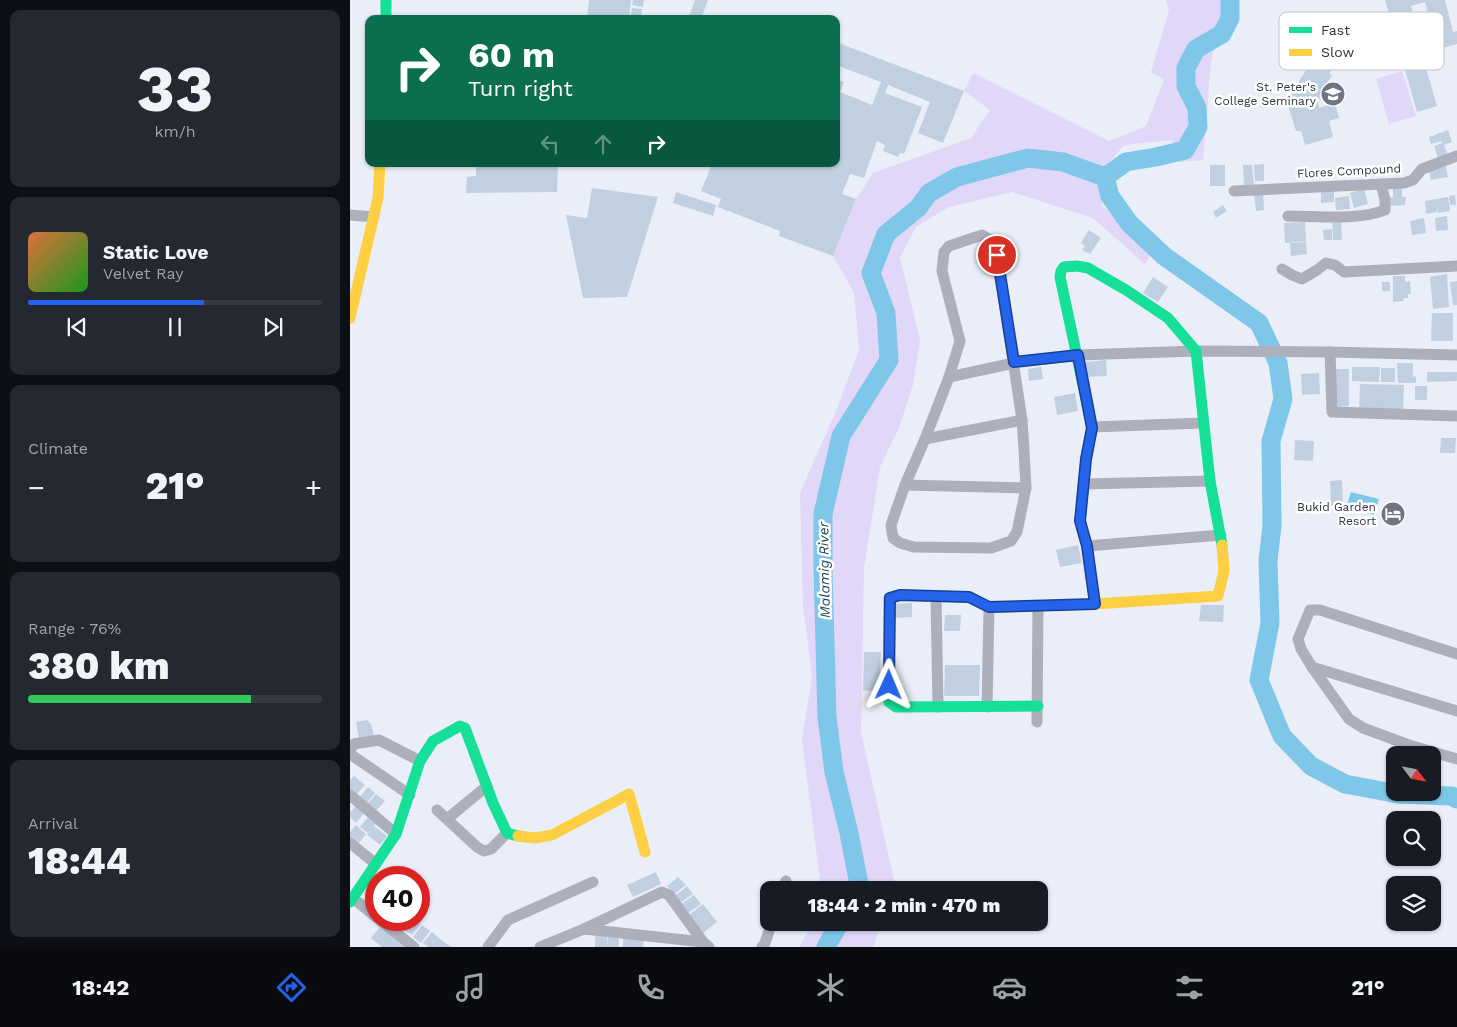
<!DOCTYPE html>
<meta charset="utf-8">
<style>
body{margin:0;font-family:"Work Sans",sans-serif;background:#242831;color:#f1f3f6;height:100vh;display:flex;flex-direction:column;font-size:19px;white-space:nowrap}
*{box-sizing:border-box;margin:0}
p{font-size:16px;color:#9ea1a6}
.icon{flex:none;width:28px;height:28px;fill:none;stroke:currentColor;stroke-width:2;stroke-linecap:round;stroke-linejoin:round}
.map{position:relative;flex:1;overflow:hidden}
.panel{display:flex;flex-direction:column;gap:10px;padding:10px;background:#0d0f14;width:350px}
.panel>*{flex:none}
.hud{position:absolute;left:15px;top:15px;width:475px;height:152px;border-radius:10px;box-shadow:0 1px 4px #0004;background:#0b6e4f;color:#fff;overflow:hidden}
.needle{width:32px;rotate:122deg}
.fabs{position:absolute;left:1036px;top:746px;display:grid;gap:10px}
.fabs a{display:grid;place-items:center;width:55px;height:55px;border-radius:10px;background:#171b24;box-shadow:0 1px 4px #0004;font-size:25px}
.speed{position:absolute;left:15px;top:866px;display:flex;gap:10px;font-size:25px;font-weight:700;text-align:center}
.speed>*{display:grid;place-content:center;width:65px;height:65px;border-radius:50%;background:#171b24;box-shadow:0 1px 4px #0004;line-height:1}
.speed .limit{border:8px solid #d22;background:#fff;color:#111}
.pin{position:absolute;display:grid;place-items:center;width:42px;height:42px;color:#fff;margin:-21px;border:2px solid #fff;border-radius:50%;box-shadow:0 1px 5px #0007}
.me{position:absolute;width:55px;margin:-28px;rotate:1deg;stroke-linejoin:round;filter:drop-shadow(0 0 4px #0008)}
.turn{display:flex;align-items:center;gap:18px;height:105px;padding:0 20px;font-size:22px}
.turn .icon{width:65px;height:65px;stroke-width:2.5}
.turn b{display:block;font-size:35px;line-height:42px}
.lanes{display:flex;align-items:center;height:48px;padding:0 20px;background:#0003;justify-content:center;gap:25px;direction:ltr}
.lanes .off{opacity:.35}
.big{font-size:38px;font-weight:800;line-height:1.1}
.panel .tile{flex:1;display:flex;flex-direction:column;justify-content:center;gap:8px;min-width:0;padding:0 18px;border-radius:10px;background:#242831}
.panel .dial{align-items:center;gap:0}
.dial b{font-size:65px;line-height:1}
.song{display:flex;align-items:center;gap:15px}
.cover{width:60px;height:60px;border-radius:8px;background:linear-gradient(135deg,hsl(20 70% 55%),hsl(120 70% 35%))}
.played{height:5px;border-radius:2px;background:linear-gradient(90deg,#2563eb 60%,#363941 60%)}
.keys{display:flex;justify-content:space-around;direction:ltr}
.heat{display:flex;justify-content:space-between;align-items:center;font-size:28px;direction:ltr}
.charge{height:8px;border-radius:4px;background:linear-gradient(90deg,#34c759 76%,#363941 0)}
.trip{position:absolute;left:410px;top:881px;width:288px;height:50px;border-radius:10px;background:#171b24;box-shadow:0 1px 4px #0004;font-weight:800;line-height:50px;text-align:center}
.tab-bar{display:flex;height:80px;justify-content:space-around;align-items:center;background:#090b0e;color:#9ea1a6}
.tab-bar .icon{width:35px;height:35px}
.tab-bar .current{color:#2563eb}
.tab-bar b{font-size:22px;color:#f1f3f6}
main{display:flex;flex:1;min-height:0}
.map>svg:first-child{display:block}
</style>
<main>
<section class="panel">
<div class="tile dial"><b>33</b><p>km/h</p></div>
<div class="tile">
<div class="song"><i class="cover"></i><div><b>Static Love</b><p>Velvet Ray</p></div></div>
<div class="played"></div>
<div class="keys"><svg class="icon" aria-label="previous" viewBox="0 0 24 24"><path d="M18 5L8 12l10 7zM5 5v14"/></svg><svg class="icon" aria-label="pause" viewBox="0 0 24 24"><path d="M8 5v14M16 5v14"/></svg><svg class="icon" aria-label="next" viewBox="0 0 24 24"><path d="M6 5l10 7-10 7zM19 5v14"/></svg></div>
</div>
<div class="tile"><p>Climate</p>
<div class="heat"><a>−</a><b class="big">21°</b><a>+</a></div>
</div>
<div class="tile"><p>Range · 76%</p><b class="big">380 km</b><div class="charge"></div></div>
<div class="tile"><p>Arrival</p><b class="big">18:44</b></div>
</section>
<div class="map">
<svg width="1107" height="947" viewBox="0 0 1107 947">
<rect width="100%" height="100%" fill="#eaeef8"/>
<!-- green -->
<g fill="#e1d7f9">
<path d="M816,0h55l2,2 -12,60 -8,98 -24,2 -7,-22 -48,5 -21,25 -1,35 49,48 -6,11 -52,-46 -81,-26 -63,15 -33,20 -16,30 20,83 -7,45 -14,43 -19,39 -16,101 -3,164 34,153 -1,5h-75l1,-10 -18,-141 10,-62 -9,-71 -3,-113 36,-82 23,-61 -5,-58 -21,-36 23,-57 17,-26 98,-35 19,-28 -26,-19 9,-18 136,68 37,-15 18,-46 -13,-8 18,-62z"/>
<path d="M1052,71l14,45 -27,8 -13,-45z"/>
<path d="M463,923v-1l69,1 -9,24h-74z"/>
</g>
<!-- water -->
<path fill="#7fc7e9" d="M1001,492l28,7 -5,16 -28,-7z"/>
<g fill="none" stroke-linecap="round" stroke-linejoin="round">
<!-- river -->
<g stroke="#7fc7e9" stroke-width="19">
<path d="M755,177l5,19 19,27 35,33 95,67 19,40 5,36 -12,42 1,84 -4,36 2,62 -11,57 23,56 29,30 34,18 53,10 54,2 5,3"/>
<path d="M755,177l21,-15 30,-5 29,-7 13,-23 -1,-19 -11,-22v-18l10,-19 26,-15 8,-16v-18"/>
<path d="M506,890l3,-6 -10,-51 -15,-61 -7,-55 -4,-148v-55l18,-78 48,-76 -3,-47 -15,-40 15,-39 32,-26 11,-15 28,-16 71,-19 35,4 42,15"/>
<path d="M476,947l14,-25"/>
</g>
</g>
<!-- building -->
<g fill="#c1d0e0" fill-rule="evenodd">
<path d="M239,0h42l-2,19h-42z"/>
<path d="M283,0h11l-1,7 -11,-2z"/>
<path d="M345,0h13l-7,19h-13z"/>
<path d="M1035,0h60l8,32 4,-1v13l-35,10 15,52 -20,6zM1075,2l9,35 -14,3 -9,-34z"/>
<path d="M282,8l10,1 -1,10h-11z"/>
<path d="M486,42l128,49 -21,52 -25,-10 12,-31 -42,-17 -3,8 37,14 -18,47 -4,-1 -2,4 -15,-6 2,-6 -8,-4 -13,37 -14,-4 -8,20 14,5 -23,57 -54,-20 1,-5 -62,-24 3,-8 -20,-8 11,-27h124v-85l8,3 -4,10 32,13 9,-23 -45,-17z"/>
<path d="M971,54l15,9 -7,11 3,1 -5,8 3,1 -2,7h-4l-6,10 1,7 16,-5 4,15 -10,3 4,16 -28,8 -4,-14h-5l-9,-29 23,-39 5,3z"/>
<path d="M1098,130l4,12 -8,3 4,10 -10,3 -4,-12 8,-3 -1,-2 -10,3 -2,-7z"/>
<path d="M1095,163l3,14 -17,3 -3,-13z"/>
<path d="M126,164h82l-1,28 -91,1 1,-16 9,-1z"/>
<path d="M914,164v17h-9l-1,-16z"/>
<rect x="860" y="165" width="15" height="21"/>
<path d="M893,165h9l2,22h-10z"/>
<path d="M1052,186v11h4l-1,8 -16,1v-8l4,-1v-10z"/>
<path d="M242,188l66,9 -31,100 -44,1 -17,-83 21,3z"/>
<path d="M1014,188l4,16 -14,4 -4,-15z"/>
<path d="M984,190v12l-13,1v-12z"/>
<path d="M326,192l40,13 -3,11 -40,-13z"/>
<path d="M913,192l1,18 -8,1 -2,-18z"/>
<path d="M1105,195l1,10h-6l-1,-9z"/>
<path d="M999,196l1,13 -14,1 -1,-12z"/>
<path d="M1098,197l2,14 -12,2 -1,-8v7l-11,2 -1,-13z"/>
<path d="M873,205l4,6 -11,7 -3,-6z"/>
<path d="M1097,216l1,14 -12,1 -1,-13z"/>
<path d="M982,218h9l1,22h-9z"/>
<path d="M1074,218l2,15 -14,2 -2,-14z"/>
<path d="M955,222l1,19 -21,2 -1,-20z"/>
<path d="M982,229v11h-8l-1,-10z"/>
<path d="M739,230l12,8 -11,16 -8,-4 3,-4 -4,-3z"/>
<path d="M956,242l1,12 -16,2 -1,-13z"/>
<path d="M1097,274l2,33 -16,2 -3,-32z"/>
<path d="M1043,276h12v6l5,-1 1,13h-3v4h-4l-1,3 -10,1z"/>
<path d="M803,277l15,10 -10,15 -15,-9z"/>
<path d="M1107,281v24h-4l-3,-23z"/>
<rect x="1032" y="282" width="8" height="9"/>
<path d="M1082,313h21v28h-22z"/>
<path d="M756,360l1,16 -21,1v-15z"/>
<path d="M1047,363h16v14l3,-1v7h-18z"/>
<path d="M691,367l2,12 -14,2 -1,-12z"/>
<path d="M1002,367h28l-1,15 -27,-1z"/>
<rect x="1031" y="368" width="14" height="14"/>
<path d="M983,369h16v37l-16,1z"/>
<path d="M1077,372h17v6v-6h13v9l-30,1z"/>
<path d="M969,373l1,21 -18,1 -1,-21z"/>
<path d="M1010,384l44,1 -1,28 -44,-1z"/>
<rect x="1065" y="386" width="12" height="14"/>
<path d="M725,393l3,18 -21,4 -3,-18z"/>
<path d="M1091,438h15l-1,15h-15z"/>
<path d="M945,440l19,1 -1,20 -19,-1z"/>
<path d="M992,480l1,25 -12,1 -1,-25z"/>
<path d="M728,545l4,18 -22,4 -4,-17z"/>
<path d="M562,603v14l-17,1v-14z"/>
<path d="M851,605h23l-1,17 -24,-1z"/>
<path d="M595,615h16l-1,16h-16z"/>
<path d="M514,652h17l-2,38 -16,1z"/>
<path d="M595,665h35l-1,31h-35z"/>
<path d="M17,720l4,4 3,11 -15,4 -3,-17z"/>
<path d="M4,776l11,9 -9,10 -6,-4v-11z"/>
<path d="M18,787l7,6 -10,12 -7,-6z"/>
<path d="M26,794l9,7 -10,11 -9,-7z"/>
<path d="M7,805l8,7 -9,11 -6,-6v-5z"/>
<path d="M20,815l8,6 -4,5 13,10 -7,9 -13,-10 6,-7 -5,5 -8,-6z"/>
<path d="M6,825l10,9 -8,10 -8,-6v-6z"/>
<path d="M306,872l5,12 -28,13 -6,-12z"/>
<path d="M328,877l8,8 -12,9 -7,-8z"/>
<path d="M337,886l6,8 -13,9 -5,-7z"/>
<path d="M344,895l7,9 -13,9 -7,-9z"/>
<path d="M353,904l14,18 -14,11 -14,-18z"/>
<path d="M44,920h15l-7,8 -9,-7z"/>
<path d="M61,920h4l6,4 -9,11 -8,-5z"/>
<path d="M32,925l24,20 -2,2h-22l-11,-9z"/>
<path d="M72,925l8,6 -9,12 -8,-6z"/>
<path d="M82,932l8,7 11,8h-23l-5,-4z"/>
<rect x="245" y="936" width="12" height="11"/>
<path d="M258,937h11v10h-12z"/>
<path d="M273,937h21l-1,10h-20z"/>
</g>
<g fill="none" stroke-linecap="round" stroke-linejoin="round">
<!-- street -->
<g stroke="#aeafbc" stroke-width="11">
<path d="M884,191l170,-8 9,-3 9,-11 35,-13"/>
<path d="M0,215l24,2"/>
<path d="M938,216c29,0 70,5 97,-6v-10l-4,-16"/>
<path d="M632,235l7,4 8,16 25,165 2,30 2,38 -9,44 -6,9 -20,7 -77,-1 -14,-4 -7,-5 -2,-13 14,-40 20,-46 24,-62 11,-36 -18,-70 2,-19 5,-6z"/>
<path d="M932,269l10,6 10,4 15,-9 9,-7 9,2 9,7 113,-6"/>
<path d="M980,352l2,60 125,4"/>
<path d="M599,377l65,-14 64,-8 118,-4 134,1 127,3"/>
<path d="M742,427l111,-4"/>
<path d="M575,439l97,-19"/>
<path d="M734,484l126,-3"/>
<path d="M555,485l121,3"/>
<path d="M737,546l134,-11"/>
<path d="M586,597l2,110"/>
<path d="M1107,654l-137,-44h-10l-12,29 3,10 11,18 37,52 14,9 46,17 48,14"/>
<path d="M962,667l145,44"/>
<path d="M637,707l2,-100"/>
<path d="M687,722l1,-116"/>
<path d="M0,750l4,-6 25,-4 41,21"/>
<path d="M0,754l60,41"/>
<path d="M0,795l46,39"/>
<path d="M87,810l40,37 7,4 7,-2 16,-16"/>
<path d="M97,819l40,-33"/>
<path d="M0,843l26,21"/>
<path d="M433,890l3,-9"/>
<path d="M3,898l23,19"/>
<path d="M30,920l34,27"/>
<path d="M234,929l119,13"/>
<path d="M138,947l20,-27 85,-38"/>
<path d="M190,947l44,-18 78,-37 7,3 34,47 6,5"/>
<path d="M412,947l3,-4 7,-21"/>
</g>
<!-- fast -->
<g stroke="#16e098" stroke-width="11">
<path d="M36,0v19"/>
<path d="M732,528l-2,-7 6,-62 6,-32 -32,-150 1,-6 3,-4 13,-1 11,2 38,22 42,28 28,33 14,130 12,64"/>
<path d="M654,607h-15l-20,-10 -69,-2 -11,3v104l7,5 142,-1"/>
<path d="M0,902l46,-68 24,-73 13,-20 27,-15 5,2 28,75 14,30 11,3"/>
</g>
<!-- slow -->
<g stroke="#ffcf43" stroke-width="11">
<path d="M0,318l28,-120 2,-34"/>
<path d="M732,528l5,18 8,58"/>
<path d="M654,607l91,-3 123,-8 6,-25 -2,-26"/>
<path d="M168,836l17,2 17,-3 77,-41 16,58"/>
</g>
</g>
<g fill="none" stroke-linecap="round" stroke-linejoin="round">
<defs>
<path id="route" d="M539,685l1,-87 10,-3 69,2 20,10 106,-3 -8,-58 -7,-25 6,-62 6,-31 -14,-73 -64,7 -17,-107"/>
</defs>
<!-- route casing -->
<use href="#route" stroke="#184099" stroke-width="12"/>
<!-- route -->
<use href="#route" stroke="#2563eb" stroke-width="9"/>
</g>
<!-- icons -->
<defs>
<symbol id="university-disc" viewBox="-11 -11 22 22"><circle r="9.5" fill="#707480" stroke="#fff"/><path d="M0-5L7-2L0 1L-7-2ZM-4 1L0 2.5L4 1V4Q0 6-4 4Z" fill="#fff"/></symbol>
<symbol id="hotel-disc" viewBox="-11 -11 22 22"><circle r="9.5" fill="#707480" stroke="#fff"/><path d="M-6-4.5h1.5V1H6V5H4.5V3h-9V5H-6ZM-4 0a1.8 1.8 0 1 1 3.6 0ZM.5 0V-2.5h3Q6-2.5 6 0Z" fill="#fff"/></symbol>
</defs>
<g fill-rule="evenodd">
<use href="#university-disc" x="969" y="80" width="28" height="28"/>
<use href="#hotel-disc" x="1029" y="500" width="28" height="28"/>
</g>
<g text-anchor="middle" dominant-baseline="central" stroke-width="5" stroke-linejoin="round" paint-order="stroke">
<!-- poi labels -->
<g font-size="12" fill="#2e333f" stroke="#fff" text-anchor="end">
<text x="966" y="87">St. Peter's<tspan x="966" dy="14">College Seminary</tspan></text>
<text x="1026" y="507">Bukid Garden<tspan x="1026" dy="14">Resort</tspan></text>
</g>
<!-- street labels -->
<g font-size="12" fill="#2e333f" stroke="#fff">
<text transform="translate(999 171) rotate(-3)">Flores Compound</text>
</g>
<!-- water labels -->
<g font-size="14" font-style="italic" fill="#174355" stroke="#fff">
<text transform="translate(474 570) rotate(-91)">Malamig River</text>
</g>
</g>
<!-- legend -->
<rect x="929" y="12" width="165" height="58" rx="8" fill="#fff" stroke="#c0c2c5" stroke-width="1"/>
<rect x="939" y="27" width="23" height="6" fill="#16e098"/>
<rect x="939" y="49" width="23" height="7" fill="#ffcf43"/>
<g font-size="14" fill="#2e333f">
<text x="971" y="35">Fast</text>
<text x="971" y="57">Slow</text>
</g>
</svg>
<div class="fabs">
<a><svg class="needle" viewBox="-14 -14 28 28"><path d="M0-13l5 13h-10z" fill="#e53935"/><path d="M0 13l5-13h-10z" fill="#9ea1a6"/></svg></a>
<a><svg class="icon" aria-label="search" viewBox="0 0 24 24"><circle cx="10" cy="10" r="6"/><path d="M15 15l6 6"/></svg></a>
<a><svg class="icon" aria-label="layers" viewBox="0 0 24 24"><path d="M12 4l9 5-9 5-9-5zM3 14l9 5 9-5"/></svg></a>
</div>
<div class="speed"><div class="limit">40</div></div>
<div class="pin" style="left:647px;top:255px;background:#d93025"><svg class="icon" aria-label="arrive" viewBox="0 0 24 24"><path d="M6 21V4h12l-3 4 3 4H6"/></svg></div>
<svg class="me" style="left:539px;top:685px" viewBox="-20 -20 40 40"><path d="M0-17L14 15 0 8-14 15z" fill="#2563eb" stroke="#fff" stroke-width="4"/></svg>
<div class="trip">18:44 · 2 min · 470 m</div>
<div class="hud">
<div class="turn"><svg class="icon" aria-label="right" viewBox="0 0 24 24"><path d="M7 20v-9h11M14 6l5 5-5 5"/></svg><div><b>60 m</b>Turn right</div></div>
<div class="lanes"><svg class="icon off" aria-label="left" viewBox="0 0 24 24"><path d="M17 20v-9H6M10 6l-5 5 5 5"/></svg><svg class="icon off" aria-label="ahead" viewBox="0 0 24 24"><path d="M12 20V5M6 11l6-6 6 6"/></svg><svg class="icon" aria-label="right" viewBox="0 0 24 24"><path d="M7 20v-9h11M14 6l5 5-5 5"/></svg></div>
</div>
</div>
</main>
<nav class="tab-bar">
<b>18:42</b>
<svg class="icon current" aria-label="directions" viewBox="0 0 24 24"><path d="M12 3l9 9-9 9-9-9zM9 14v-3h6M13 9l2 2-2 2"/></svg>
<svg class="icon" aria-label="music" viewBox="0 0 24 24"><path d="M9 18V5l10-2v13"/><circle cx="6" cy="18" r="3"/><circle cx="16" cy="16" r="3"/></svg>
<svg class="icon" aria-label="phone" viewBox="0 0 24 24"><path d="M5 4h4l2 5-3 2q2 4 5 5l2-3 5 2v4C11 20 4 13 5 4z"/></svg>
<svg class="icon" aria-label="climate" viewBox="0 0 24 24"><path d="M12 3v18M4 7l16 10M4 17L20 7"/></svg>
<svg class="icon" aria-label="car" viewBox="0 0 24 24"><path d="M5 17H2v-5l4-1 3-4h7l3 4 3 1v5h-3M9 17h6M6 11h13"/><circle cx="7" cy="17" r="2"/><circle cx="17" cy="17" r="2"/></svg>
<svg class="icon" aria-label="filters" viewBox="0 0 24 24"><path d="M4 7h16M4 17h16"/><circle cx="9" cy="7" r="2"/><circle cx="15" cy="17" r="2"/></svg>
<b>21°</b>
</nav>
